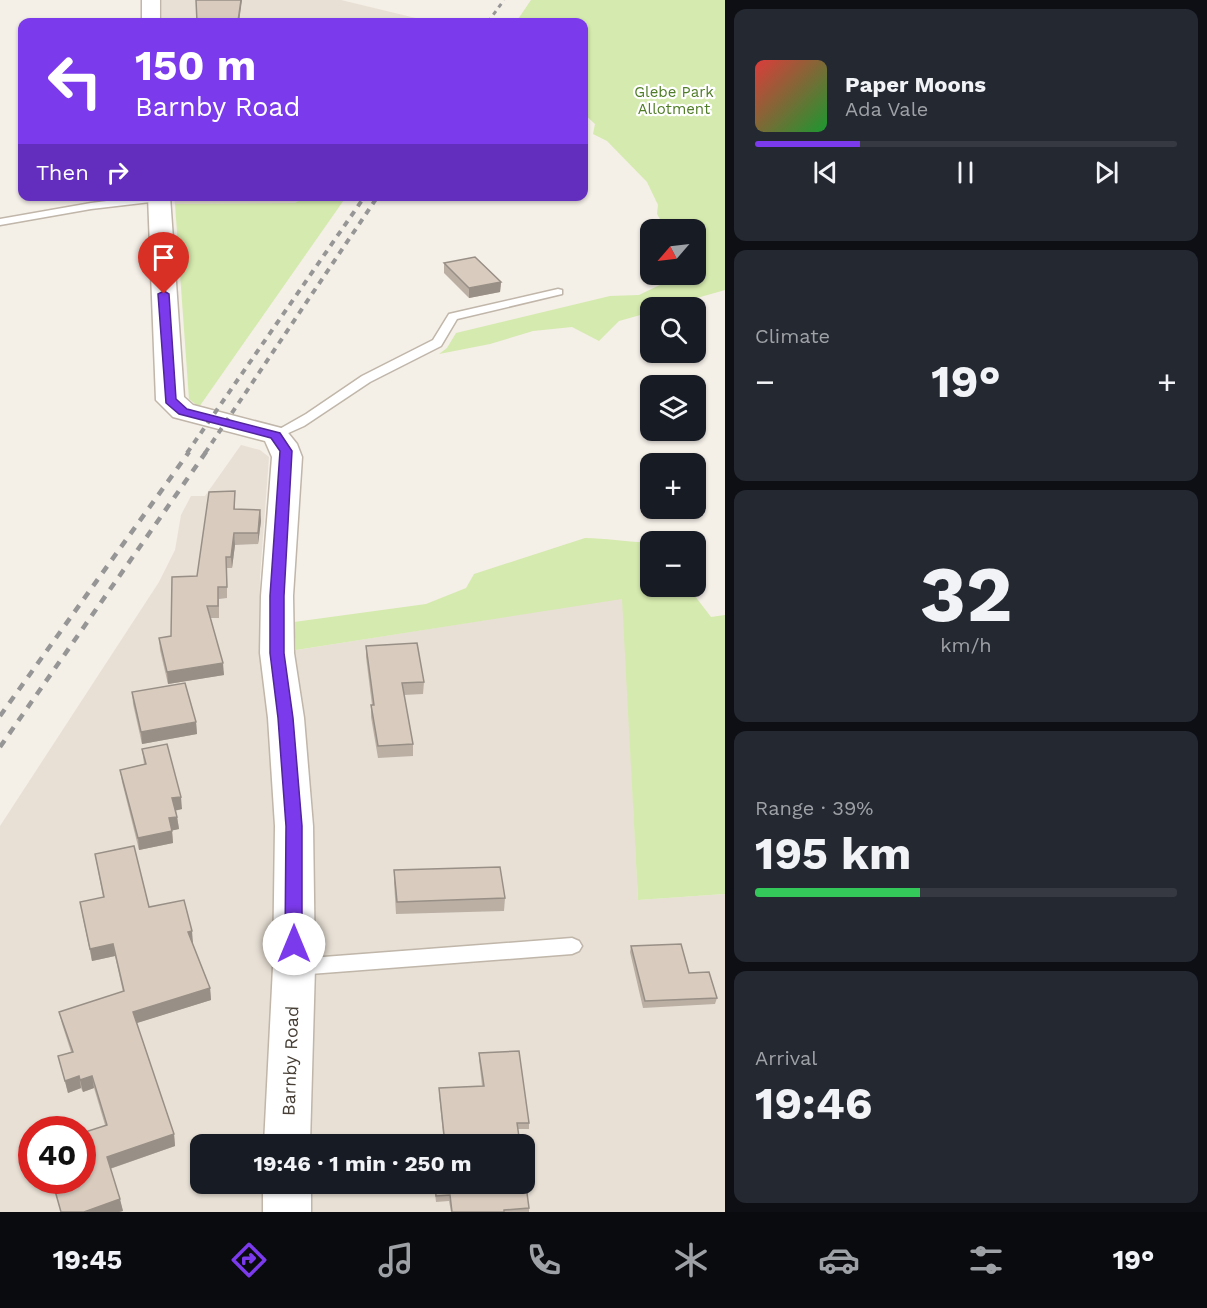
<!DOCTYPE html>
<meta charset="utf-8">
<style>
body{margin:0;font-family:"Work Sans",sans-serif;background:#242831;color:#f1f3f6;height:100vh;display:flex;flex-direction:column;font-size:22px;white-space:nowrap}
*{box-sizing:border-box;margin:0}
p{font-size:20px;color:#9ea1a6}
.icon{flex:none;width:33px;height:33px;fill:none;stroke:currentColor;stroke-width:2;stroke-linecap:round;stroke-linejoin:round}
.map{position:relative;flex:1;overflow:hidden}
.panel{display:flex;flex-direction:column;gap:9px;padding:9px;background:#0d0f14;width:482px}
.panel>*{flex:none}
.hud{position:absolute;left:18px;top:18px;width:570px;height:183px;border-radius:12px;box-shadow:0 2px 4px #0004;background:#7c3aed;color:#fff;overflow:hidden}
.needle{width:39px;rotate:242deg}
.buttons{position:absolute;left:640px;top:219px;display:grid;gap:12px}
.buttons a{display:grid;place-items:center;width:66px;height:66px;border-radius:12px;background:#171b24;box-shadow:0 2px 4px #0004;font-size:30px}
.speed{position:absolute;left:18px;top:1116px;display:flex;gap:12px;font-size:30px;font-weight:700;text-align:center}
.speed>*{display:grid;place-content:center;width:78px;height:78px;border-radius:50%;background:#171b24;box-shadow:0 2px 4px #0004;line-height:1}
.speed .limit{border:9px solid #d22;background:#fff;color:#111}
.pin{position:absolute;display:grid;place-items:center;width:51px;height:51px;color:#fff;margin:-62px -26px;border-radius:50% 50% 50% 0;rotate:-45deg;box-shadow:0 0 6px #0007}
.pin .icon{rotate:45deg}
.me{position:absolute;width:66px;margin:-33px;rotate:0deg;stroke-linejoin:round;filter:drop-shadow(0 0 4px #0008)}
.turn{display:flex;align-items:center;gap:21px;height:126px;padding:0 18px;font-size:27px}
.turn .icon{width:78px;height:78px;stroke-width:2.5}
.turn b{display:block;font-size:42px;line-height:51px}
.then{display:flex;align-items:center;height:57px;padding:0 18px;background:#0003;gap:12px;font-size:22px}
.big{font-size:45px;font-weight:700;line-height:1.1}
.panel .tile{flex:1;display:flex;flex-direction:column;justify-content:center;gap:9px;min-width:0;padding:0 21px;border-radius:12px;background:#242831}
.panel .dial{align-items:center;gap:0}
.dial b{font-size:78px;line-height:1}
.song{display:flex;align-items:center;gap:18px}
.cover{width:72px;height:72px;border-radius:9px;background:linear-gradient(135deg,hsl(0 70% 55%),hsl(130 70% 35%))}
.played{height:6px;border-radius:3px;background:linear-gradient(90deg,#7c3aed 25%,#363941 25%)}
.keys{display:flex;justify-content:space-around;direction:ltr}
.heat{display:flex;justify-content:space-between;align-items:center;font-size:33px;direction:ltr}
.charge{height:9px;border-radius:4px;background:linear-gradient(90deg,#34c759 39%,#363941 0)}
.trip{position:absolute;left:190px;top:1134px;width:345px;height:60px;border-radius:12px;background:#171b24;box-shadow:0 2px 4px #0004;font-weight:700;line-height:60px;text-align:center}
.dock{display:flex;height:96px;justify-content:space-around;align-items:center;background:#090b0e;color:#9ea1a6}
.dock .icon{width:42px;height:42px}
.dock .active{color:#7c3aed}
.dock b{font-size:27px;color:#f1f3f6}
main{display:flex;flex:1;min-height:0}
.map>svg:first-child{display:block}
</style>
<main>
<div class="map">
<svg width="726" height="1212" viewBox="0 0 726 1212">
<rect width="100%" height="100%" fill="#f4efe7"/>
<!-- residential -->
<g fill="#e8e0d5" fill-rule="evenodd">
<path d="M162,0h179l91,22h-270z"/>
<path d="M174,197h132l-12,6 -119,1z"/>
<path d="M241,445l19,5 9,7 -9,120 -1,79 364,-58 15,302 87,-6v318h-725v-386l159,-244 16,-32 6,-35 10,-19h14zM32,1130h50v50h-50zM201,1144h324v40h-324z"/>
</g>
<!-- green -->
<g fill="#d5eaae">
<path d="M531,0h194v290l-60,17 -14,1v4l-32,9 -20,20 -27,-14 -39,4 -43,13 -51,10 8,-6 9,-15 154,-37 29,-1 29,-14 28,-7 2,-15 -2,-5v-24l-31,-2 -8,-14 1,-9 -11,-23 -40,-41 -14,-7 2,-10 -11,-10v-92h-68z"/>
<path d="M306,197h40l-147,210 -10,-8 -14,-195 119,-1z"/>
<path d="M585,538c22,0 44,5 66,4v44l37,1 23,30 14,-2v279l-87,6 -16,-301 -326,51 -2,-28 132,-18 40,-16 8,-14z"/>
</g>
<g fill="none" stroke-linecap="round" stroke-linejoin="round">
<defs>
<g id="service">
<path d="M146,196l18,2 -5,3 -68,8 -91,16v-6l91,-16z"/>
<path d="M558,289l4,1v4l-105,25 -16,27 -71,36 -66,44 -29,13 -6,-4 37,-21 56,-38 71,-36 16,-26z"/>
<path d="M572,938l7,3 3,5 -3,5 -7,3 -275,21 -7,-3 -3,-5 3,-5 7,-3z"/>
</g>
<g id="tertiary">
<rect x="142" y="0" width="18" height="22"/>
<path d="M148,196h22l14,201 9,8 92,24 12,15 5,13 -9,139 1,57 10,65 9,108 2,141 -5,177h-46l9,-177 2,-141 -7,-108 -8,-65 1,-57 11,-139 -7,-16 -92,-24 -17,-17z"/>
<rect x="263" y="1184" width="48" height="28"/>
</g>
</defs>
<!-- service casing -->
<use href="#service" stroke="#c0b6a9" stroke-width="3"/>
<!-- tertiary casing -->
<use href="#tertiary" stroke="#c0b6a9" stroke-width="3"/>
<!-- service -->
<use href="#service" fill="#fff" fill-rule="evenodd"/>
<!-- tertiary -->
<use href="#tertiary" fill="#fff" fill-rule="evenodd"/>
<!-- rail-far2 -->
<g stroke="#969696" stroke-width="3" stroke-dasharray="4.5 4.5" stroke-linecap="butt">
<path d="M488,22l16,-22"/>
<path d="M364,198l1,-2"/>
<path d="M377,198l1,-2"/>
</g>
<!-- rail-far1 -->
<g stroke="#969696" stroke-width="4" stroke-dasharray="6 6" stroke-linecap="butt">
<path d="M187,453l178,-257"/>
<path d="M205,453l173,-257"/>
</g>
<!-- rail -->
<g stroke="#969696" stroke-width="4.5" stroke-dasharray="8 8" stroke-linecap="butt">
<path d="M0,716l189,-264"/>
<path d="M0,747l206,-295"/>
</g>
</g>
<!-- wall -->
<g fill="#bbafa4">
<path d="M444,263l57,19 -1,10 -31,6 -25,-25z"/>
<path d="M235,491v18l25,1 1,11 -3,23 -23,1 -3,23h-5v30l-8,1v19h-9l14,57 -56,9 -8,-34 -1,-12 12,-2z"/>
<path d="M366,646l58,36 -1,12 -19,1 9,49v12l-35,2 -7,-41v-12h1l-6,-48z"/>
<path d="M132,692l64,30 1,12 -55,10 -9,-40z"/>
<path d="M142,749l40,60 -6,1 3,19 -7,1 1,13 -34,7 -17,-68 -2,-12 24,-6z"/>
<path d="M95,854l54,53 44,36 -1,1 18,44 1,12 -75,23 38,111 1,12 -65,23 13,42 -4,1h-58l-9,-32h30l23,-55 -11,-37 -11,4 -2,-4 -13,5 -10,-37 13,-4 -9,-28 -3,-12 64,-20 -8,-36 -23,5 -10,-47 21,-17z"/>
<path d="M394,870l111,28 -1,13 -108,3 -2,-32z"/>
<path d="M631,946l58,27 28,25 -2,6 -72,4 -13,-56z"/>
<path d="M479,1053l50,70v6h-11l2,15h-76l-5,-50v-6l43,-2 -3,-27z"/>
<path d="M434,1184h91l4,24v4h-78l-2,-11 -13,1z"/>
</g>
<!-- shaded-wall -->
<g fill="#988f86">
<path d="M241,0h1l-3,22h-1z"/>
<path d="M501,282l-1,10 -31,6v-10z"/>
<path d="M260,510l1,11 -3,23v-11z"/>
<path d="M234,533l1,12 -3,23 -1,-11z"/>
<path d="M223,663l1,12 -56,9 -1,-12z"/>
<path d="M196,722l1,12 -55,10 -1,-12z"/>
<path d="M181,797l1,12 -8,2 -2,-13z"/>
<path d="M177,817l2,12 -9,2 -1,-13z"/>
<path d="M172,831l1,12 -34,7 -1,-12z"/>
<path d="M192,931l1,12 -4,1 -1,-12z"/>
<path d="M113,944l2,12 -23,5 -2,-12z"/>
<path d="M210,988l1,12 -77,24 -1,-12z"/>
<path d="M79,1076l2,12 -13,5 -3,-12z"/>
<path d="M92,1076l2,12 -11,4 -3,-12z"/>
<path d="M174,1134l1,12 -66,23 -2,-12z"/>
<path d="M120,1199l3,12 -4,1h-35z"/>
</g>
<!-- building -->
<g fill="#d9ccbf" stroke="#988f86" stroke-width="1.5">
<path d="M196,0h45l-3,21h-9v1h-32z"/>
<path d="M475,257l26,25 -32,6 -25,-25z"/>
<path d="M235,491l-1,18 26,1 -2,23h-24l-3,24h-5l1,30h-9v19h-11l16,57 -56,9 -8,-34 12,-2 1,-59 25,-1 12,-84z"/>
<path d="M417,643l7,39 -22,1 11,61 -35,2 -7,-41h3l-8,-59z"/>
<path d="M185,683l11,39 -55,10 -9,-40z"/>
<path d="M167,744l14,53 -9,1 5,19 -8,1 3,13 -34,7 -18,-68 26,-6 -4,-15z"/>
<path d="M134,846l15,61 35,-7 8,31 -4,1 22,56 -77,24 41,122 -67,23 13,42 -36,13h-23l-9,-32h30v-47l25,-8 -15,-49 -12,4 -1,-4 -14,5 -7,-25 15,-4 -14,-40 65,-21 -11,-47 -23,5 -10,-47 24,-5 -9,-43z"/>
<path d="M500,867l5,31 -108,4 -3,-32z"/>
<path d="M681,944l8,29 20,-1 8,26 -72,3 -14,-55z"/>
<path d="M519,1051l10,72h-12l3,21h-75l-6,-56 45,-2 -5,-33z"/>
<path d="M525,1178l4,30 -25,2v2h-52l-2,-17 -14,1 -1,-12h90z"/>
</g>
<!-- route -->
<path fill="#7c3aed" stroke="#51269a" stroke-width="1.5" d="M164,291l5,3 7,105 11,10 93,24 12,18 -8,145v57l9,65 9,108v118l-2,4 -6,2 -6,-2 -3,-4 1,-118 -8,-108 -8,-65v-57l10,-145 -9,-13 -92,-24 -13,-11 -8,-109z"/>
<g text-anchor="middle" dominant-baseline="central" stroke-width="4.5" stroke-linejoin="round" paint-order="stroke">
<!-- far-park labels -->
<g font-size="15" fill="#4f7c26" stroke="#fff">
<text x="674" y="92">Glebe Park<tspan x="674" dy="17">Allotment</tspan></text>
</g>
<!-- street labels -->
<g font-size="18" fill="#473f35" stroke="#fff">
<text transform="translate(290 1061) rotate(-88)">Barnby Road</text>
</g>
</g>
</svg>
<div class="buttons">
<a><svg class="needle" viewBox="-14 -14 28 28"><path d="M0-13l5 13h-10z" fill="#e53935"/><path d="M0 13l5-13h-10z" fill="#9ea1a6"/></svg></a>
<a><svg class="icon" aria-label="search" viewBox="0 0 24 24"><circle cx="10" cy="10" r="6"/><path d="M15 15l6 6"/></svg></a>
<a><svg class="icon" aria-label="layers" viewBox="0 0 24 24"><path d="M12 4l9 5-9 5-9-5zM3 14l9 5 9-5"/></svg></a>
<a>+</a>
<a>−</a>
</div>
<div class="speed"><div class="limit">40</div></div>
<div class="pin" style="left:164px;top:294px;background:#d93025"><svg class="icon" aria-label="arrive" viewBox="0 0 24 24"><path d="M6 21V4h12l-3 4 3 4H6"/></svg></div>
<svg class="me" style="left:294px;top:944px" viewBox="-20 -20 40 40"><circle r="19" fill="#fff"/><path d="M0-13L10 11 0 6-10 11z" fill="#7c3aed"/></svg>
<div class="trip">19:46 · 1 min · 250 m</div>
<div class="hud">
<div class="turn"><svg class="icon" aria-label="left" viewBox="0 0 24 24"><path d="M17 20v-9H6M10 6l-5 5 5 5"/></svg><div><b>150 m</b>Barnby Road</div></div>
<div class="then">Then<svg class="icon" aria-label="right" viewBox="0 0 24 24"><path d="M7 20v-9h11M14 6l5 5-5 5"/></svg></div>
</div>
</div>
<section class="panel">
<div class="tile">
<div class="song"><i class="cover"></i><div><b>Paper Moons</b><p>Ada Vale</p></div></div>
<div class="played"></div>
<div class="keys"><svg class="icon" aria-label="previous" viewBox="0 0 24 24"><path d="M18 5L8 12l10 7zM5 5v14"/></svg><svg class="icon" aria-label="pause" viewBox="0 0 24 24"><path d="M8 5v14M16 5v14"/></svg><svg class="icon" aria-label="next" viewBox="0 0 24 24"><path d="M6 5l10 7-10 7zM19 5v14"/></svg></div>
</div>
<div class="tile"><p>Climate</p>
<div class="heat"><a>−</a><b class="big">19°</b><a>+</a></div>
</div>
<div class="tile dial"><b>32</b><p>km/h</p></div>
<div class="tile"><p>Range · 39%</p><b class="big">195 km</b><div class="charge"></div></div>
<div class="tile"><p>Arrival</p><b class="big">19:46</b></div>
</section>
</main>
<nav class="dock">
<b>19:45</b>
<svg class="icon active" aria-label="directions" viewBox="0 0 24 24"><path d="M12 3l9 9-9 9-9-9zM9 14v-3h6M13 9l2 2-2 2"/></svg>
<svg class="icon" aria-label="music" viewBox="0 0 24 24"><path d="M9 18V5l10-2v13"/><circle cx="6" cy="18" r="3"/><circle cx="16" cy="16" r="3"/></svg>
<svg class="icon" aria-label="phone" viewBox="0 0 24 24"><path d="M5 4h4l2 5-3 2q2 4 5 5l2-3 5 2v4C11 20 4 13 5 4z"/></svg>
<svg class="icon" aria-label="climate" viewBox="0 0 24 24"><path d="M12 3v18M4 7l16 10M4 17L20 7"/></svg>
<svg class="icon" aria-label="car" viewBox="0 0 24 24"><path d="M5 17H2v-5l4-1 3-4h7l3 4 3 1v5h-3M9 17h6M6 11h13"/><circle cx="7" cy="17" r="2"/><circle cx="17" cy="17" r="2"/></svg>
<svg class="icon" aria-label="filters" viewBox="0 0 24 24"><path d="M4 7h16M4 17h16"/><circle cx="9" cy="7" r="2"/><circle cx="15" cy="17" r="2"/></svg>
<b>19°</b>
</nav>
